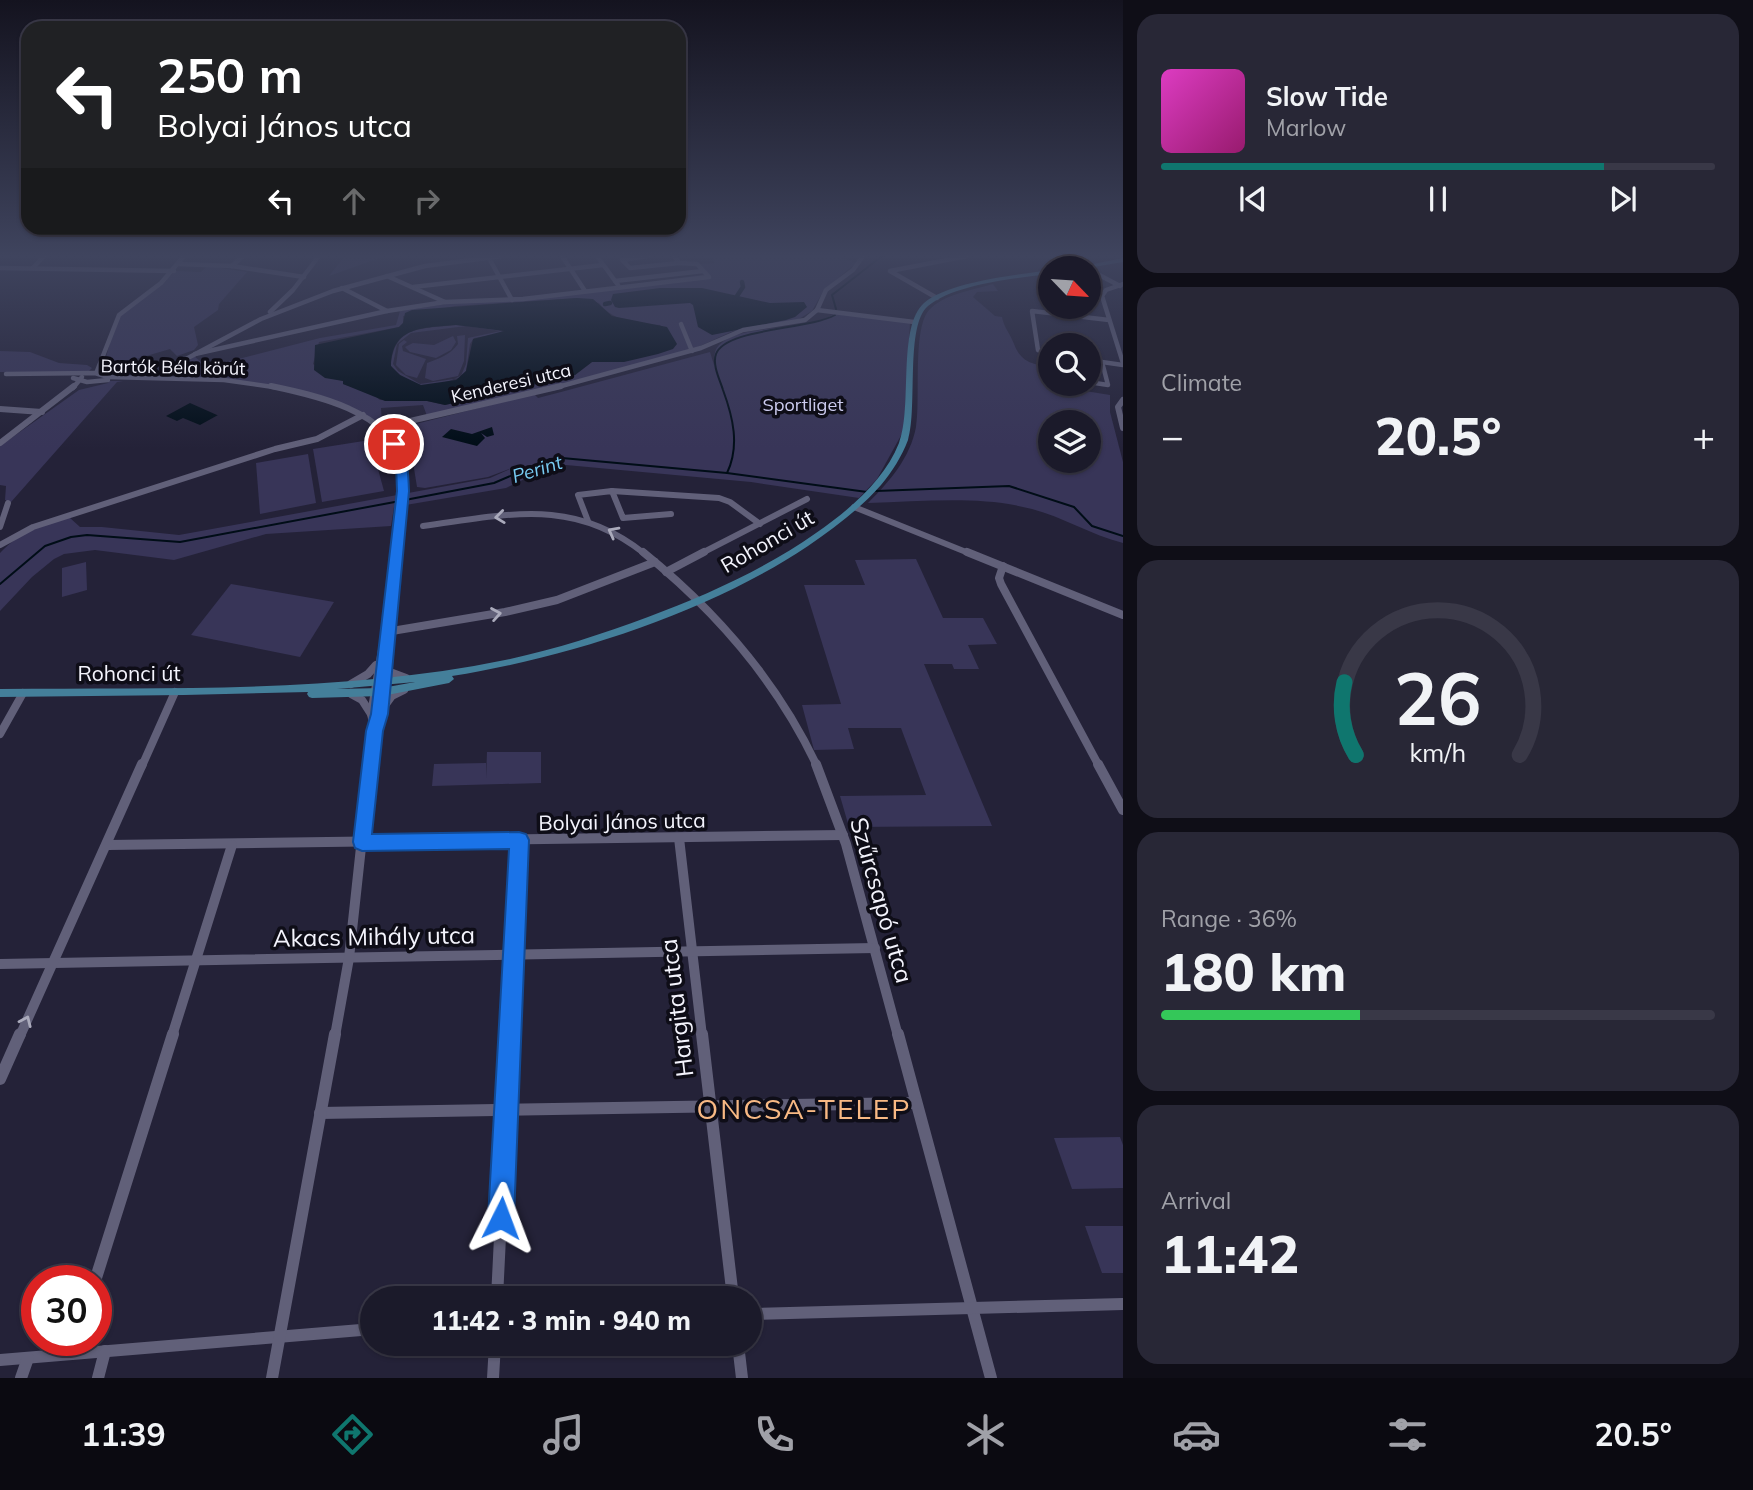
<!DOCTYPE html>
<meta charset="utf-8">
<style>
body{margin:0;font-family:Mulish,sans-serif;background:#282736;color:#f1f3f6;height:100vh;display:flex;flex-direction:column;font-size:26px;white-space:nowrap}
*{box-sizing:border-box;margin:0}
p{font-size:23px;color:#a0a1a8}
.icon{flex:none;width:38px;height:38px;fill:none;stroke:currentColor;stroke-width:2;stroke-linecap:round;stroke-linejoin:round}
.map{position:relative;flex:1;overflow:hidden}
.sheet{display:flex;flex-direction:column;gap:14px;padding:14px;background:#0f0e17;width:630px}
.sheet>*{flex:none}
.banner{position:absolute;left:21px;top:21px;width:665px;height:214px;border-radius:21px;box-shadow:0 2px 5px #0004,0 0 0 2px #393847;background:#202124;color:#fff;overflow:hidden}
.needle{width:46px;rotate:115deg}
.controls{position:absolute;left:1038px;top:256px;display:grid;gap:14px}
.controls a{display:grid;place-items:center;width:63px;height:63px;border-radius:50%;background:#1b1a2a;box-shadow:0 2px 5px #0004,0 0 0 2px #393847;font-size:35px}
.speed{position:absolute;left:21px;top:1265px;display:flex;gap:14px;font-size:35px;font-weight:700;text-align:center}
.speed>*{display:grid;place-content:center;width:91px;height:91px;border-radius:50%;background:#1b1a2a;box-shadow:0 2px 5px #0004,0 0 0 2px #393847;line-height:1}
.speed .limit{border:10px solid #d22;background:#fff;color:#111}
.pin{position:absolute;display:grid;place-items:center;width:60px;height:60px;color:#fff;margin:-30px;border:4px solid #fff;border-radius:50%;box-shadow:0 2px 7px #0007}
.me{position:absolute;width:77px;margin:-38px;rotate:3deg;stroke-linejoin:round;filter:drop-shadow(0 0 5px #0008)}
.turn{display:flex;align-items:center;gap:24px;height:147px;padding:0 21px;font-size:32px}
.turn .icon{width:91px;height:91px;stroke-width:2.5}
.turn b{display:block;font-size:49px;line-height:60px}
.lanes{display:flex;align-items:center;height:66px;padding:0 21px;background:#0003;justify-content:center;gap:35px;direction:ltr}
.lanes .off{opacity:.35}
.big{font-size:52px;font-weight:800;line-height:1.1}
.sheet .tile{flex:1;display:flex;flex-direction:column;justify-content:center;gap:10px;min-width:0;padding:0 24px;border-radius:21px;background:#282736}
.sheet .dial{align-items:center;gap:0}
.dial svg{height:182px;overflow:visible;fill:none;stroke:#393847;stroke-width:7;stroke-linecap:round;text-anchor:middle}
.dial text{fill:#f1f3f6;stroke:none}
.song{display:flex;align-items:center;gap:21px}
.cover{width:84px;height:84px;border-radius:10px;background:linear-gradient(135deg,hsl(310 70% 55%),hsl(320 70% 35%))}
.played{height:7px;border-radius:4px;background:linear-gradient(90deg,#0f766e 80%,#393847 80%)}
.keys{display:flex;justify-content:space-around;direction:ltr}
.heat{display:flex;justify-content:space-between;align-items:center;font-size:38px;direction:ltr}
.charge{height:10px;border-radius:5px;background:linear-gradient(90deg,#34c759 36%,#393847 0)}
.trip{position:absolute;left:360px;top:1286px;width:402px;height:70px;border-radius:35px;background:#1b1a2a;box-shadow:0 2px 5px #0004,0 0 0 2px #393847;font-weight:800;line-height:70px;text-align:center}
.dock{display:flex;height:112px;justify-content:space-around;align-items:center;background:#0b0a11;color:#a0a1a8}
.dock .icon{width:49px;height:49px}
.dock .selected{color:#0f766e}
.dock b{font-size:32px;color:#f1f3f6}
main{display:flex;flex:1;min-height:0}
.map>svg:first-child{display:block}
</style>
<main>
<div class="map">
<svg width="1123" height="1378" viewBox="0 0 1123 1378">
<rect width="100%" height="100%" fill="#242238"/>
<!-- green -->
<g fill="#383558" fill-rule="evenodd">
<path d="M345,256h40l-56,20z"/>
<path d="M709,256h129l18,7 -32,27 -12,21 -18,11 -61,9 -35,16 -104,29 -167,40 -4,-11 -42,3 1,17 -46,-24 -113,-22 -39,-4 -7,-3 17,-16 13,11 113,-29 76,-13 4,-14 60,-9 58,-2 190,-26 -8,-10 15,-1zM577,298l22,5c14,19 40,21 62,22l-43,37h-26l-17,13 -130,30 -18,-4 -47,-1 -7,-6 -30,-10v-3l-10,-3 -20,-14 6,-22 80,-15 4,-4v-7l52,-10z"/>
<path d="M207,266l40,6 -28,32 -1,6 -24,17 4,18 -4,5 -17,6 -7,-7 -34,10 -10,13 -24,-4c7,-13 8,-39 20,-54l54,-43 25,1z"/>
<path d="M993,284l5,7 -21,1 -4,5 22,19 7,1c2,11 8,16 12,27 7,18 17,20 36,23v16h15l2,5 43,7v17l13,50v81c-32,-8 -60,-26 -91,-34 -53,-14 -110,-7 -164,-6 22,-22 42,-45 48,-76 5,-28 -4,-97 13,-117 15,-16 44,-20 64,-26zM1050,422h38v38h-38z"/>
<path d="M834,314l76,8 -6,108 -27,49 -18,19 -108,-16 -185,-17 -29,8 -31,15 -112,19 -3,19 -125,8 -92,26 -79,-10 -31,4 -10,5 -22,18 -32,34v-58c22,-23 39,-26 69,-36l11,10h22l77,8 311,-57 22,-10 -24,9 -63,11 -8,-1 -5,-31 -15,-24 3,-4 134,-34 4,4 23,-6 149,-40 4,13c0,-8 0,-15 5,-20 22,-23 84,-11 115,-31z"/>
<path d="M456,325l41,4 7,4 -30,5 -4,6 -4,27c-6,9 -35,16 -46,14 -11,-2 -22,-11 -29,-19 3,-41 31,-37 65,-41zM466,326l35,5 -33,7 -2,26 -6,14 -40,6 -22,-13 -5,-7 4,-20 14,-11z"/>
<path d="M465,335l-1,26 -6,15 -25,5 -8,-3 2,-15c13,-5 23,-8 31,-19l-1,-8z"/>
<path d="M453,336l3,6 -5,8 -15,8 -26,-6 -5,-5 8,-4 21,2z"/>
<path d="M404,340l3,2 -5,4 1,5 23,8 -9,19 -11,-3 -10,-10 3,-21z"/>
<path d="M0,351l30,1 29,11 28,2 5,3 -4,4 -8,1 -80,-1z"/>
<path d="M109,381h14l-6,1 -106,120 -6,-2 1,-14 -6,-1v-39l79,-56 29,-7z"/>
<path d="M370,440l14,51 -62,11 -9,-53z"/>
<path d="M308,454l8,49 -56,11 -4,-51z"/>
<path d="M916,559l27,59h40l14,26 -29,1 11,24h-25l-2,-5h-28l68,162 -143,1 -9,-31 86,-1 -25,-67h-53l6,21 -40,1 -12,-45 39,-1 -37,-119h61l-10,-25z"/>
<path d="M86,562l1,28 -25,7v-29z"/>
<path d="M231,584l103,18 -34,55 -109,-22z"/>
<path d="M487,752h54v31l-109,3 2,-22 52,-1v16z"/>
<path d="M1120,1137l3,8v43l-51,1 -18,-51z"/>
<path d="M1085,1226h38v47h-21z"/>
</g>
<!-- water -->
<g fill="#000d17" fill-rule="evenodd">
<path d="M660,288h42l68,15 34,-1 3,5 -12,10 -9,3 -74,15 -14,-8 -5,-22 -3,-2 -71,5 -4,-1 -4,-7 2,-6z"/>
<path d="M577,298l16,1 19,17 55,11 10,17 -4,5 -15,5 -34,8h-32l-17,13 -130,30 -18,-4h-42l-42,-17v-3l-18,-3 -11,-8 1,-25 84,-18 4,-4 2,-10 7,-3zM456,325l48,6 -31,8 -7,32 -10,9 -35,5 -21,-10 -9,-9c1,-40 32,-38 65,-41z"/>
<path d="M190,403l27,12h1l-18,10 -17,-7 -6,3 -11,-5z"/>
<path d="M492,427l2,8 -7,2 -6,-4 4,5 -8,8 -35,-9 9,-8 21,5z"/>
</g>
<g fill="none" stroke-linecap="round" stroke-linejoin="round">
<!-- stream -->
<g stroke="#000d17" stroke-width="2">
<path d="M836,309l-4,-14 50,-39"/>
<path d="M727,473c13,-27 6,-56 -4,-83 -3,-10 -11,-25 -7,-36 10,-26 92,-24 119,-39"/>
<path d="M876,491l133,-5 65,21 18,19 31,10"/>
<path d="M405,500l89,-17 56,-24 12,-1 165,15 140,19"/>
<path d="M0,584l45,-38 26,-9 16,-2 93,7 220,-41"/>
</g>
<!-- canal -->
<g stroke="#000d17" stroke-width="4.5">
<path d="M737,296l6,-9 -1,-5"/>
<path d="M605,304l5,-1"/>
</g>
<!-- minor-far4 -->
<g stroke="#616079" stroke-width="4.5">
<path d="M562,256l23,35"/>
<path d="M597,256l21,29"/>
<path d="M648,256l-26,4 8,8 49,-5"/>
<path d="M489,258l23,42"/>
<path d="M179,264l53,2 72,11"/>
<path d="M232,266l11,-10"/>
<path d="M0,268l174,3"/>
<path d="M33,268l11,-12"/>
<path d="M1088,269l32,17"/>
<path d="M387,276l58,26"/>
<path d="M615,281l88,-10"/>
<path d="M1123,284l-17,6 -4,6 21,67"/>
<path d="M413,287l190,-22"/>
<path d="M342,288l45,23"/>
<path d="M937,298l-47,-27 77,-15"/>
<path d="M817,310l97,12"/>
<path d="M270,312l23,-22 26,-34"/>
<path d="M681,324l11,27"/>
<path d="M195,354l192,-43 58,-9 78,-3 186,-22 -12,-13 -18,-1 -5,-7"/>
<path d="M1050,354l-12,-4 -6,-39 77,9"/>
<path d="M1088,360l35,5"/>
<path d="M99,373l-2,-2 22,-56 42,-32 23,-27"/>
<path d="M1091,373l4,10 13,2 -6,-23"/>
<path d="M6,374l89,-1 13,4 116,3 56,8"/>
<path d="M158,374l103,-55 72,-28 92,-25 77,-10"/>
<path d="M73,378l14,4 21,-2"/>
<path d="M73,388l9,-11"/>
<path d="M554,388l147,-40 42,-18 62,-10 12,-10 9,-20 27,-20 10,-14"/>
</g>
<!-- minor-far3 -->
<g stroke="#616079" stroke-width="6">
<path d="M271,386c43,9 119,25 130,76 7,29 -2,63 -5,92"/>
<path d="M1123,400l-5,7 5,21"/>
<path d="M0,409l42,3"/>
<path d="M380,428l181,-42"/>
<path d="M0,443l74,-57"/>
<path d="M612,491l107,7 11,4 30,22"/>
<path d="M854,507l117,47"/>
<path d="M588,521l-10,-26 34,-4 11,27 48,-4"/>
<path d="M423,526c84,-11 150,-30 222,28"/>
<path d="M0,527l8,-24"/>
<path d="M0,545l33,-18 242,-78 42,-10 46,-24"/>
<path d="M700,554l107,-55"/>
</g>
<!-- minor-far2 -->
<g stroke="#616079" stroke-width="8">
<path d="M643,552c73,59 134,129 174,214"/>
<path d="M967,552l156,63"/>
<path d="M1003,566l-4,12 2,6 98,182"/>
<path d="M666,572l38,-20"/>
<path d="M386,632l119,-20 52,-12 98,-38"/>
<path d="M385,662l5,10 16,6"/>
<path d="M351,684l17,-10 8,-9"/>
<path d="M351,694l11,6 9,14"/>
<path d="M381,711l11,-15 12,-6"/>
<path d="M374,728l-3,-14 12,-70"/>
<path d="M0,734l23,-41"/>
<path d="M142,766l33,-74"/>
<path d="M370,766l4,-35 6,-17 17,-162"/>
</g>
<!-- minor-far1 -->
<g stroke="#616079" stroke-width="10">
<path d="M816,764l30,80 52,192"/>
<path d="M1098,764l25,46"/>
<path d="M679,838l23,198"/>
<path d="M108,845l735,-10"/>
<path d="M0,964l875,-16"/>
<path d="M20,1036l122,-272"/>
<path d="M172,1036l60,-191"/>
<path d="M335,1036l14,-78 21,-194"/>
<path d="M510,1036l9,-196"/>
</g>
<!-- minor -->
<g stroke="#616079" stroke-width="12">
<path d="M702,1034l31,264"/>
<path d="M898,1034l93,344"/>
<path d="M0,1079l20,-45"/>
<path d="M320,1113l596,-10"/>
<path d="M95,1281l78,-247"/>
<path d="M497,1298l13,-264"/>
<path d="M751,1314l372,-10"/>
<path d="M738,1344l4,34"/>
<path d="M71,1354l5,-14"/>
<path d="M0,1360l373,-31"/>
<path d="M21,1378l7,-20"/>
<path d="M98,1378l7,-27"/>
<path d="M272,1378l63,-344"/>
<path d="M493,1378l2,-34"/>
</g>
<!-- major -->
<g fill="#447f9a" fill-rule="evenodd">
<path d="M1123,258v4l-36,6h-13z"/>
<path d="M1050,270v4c-33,4 -96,10 -122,32 -23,19 -10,102 -20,134 -6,16 -16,32 -27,45 -21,24 -47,43 -73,61 -100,67 -238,111 -356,130l2,3 -5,4 -67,13 -70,2 -3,-1 -2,-3 1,-2 -124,3 -184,2v-8c168,-2 339,5 505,-29 49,-10 97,-26 143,-43 59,-22 117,-48 168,-84 33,-23 68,-52 83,-90 14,-36 -2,-116 25,-140 26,-22 93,-28 126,-33zM415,682l-33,6 -45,1z"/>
</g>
</g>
<!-- one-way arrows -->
<defs><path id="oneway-chevron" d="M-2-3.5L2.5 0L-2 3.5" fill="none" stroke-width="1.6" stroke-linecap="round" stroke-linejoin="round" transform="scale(1.75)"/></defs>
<g stroke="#aab">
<use href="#oneway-chevron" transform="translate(500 517) rotate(173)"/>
<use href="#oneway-chevron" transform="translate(613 532) rotate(-152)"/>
<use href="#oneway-chevron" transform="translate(496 614) rotate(-10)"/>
<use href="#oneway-chevron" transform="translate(26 1021) rotate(-66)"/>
</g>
<!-- sky -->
<linearGradient id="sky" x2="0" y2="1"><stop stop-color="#14131f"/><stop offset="0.57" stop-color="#3f445e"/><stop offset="1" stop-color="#3f445e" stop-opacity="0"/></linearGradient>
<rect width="1123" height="449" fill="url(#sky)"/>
<!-- route -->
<path fill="#1a73e8" stroke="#114b97" stroke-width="2" d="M394,441c15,8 14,34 15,50l-21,223 -5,17 -11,103 147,-2 7,2 3,6 -15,378 -4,9 -9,3 -9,-3 -4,-9 21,-369 -147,2 -7,-3 -2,-6 13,-111 5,-17 26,-223 -1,-27 -8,-20z"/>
<g text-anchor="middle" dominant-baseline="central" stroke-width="7" stroke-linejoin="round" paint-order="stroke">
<!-- far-street labels -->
<g font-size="18" fill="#f4f4fd" stroke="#0e0d17">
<text transform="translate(173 367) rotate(1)">Bartók Béla körút</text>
<text transform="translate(511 383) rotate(-13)">Kenderesi utca</text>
</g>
<!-- far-park labels -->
<g font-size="18" fill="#cdccf0" stroke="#0e0d17">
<text x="803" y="404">Sportliget</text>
</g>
<!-- far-water labels -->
<g font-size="19" font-style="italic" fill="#78ccf3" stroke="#0e0d17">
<text transform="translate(537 469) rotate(-17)">Perint</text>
</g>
<!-- street labels -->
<g font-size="21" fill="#f4f4fd" stroke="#0e0d17">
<text transform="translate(767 541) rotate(-30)">Rohonci út</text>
<text x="129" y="673">Rohonci út</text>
<text transform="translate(622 821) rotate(-1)">Bolyai János utca</text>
</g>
<!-- near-street labels -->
<g font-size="24" fill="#f4f4fd" stroke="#0e0d17">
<text transform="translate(882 900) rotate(74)">Szűrcsapó utca</text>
<text transform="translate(374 936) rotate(-1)">Akacs Mihály utca</text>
<text transform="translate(676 1008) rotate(-97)">Hargita utca</text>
</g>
<!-- near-neighbourhood labels -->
<g font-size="28" letter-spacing="2" fill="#f8b984" stroke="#0e0d17">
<text x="804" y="1108">ONCSA-TELEP</text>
</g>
</g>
</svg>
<div class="controls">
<a><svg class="needle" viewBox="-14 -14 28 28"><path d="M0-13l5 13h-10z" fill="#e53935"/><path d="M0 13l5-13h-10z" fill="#a0a1a8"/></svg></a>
<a><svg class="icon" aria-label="search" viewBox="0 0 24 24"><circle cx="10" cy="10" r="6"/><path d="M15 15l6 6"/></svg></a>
<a><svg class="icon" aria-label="layers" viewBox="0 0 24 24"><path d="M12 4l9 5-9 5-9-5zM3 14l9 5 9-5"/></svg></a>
</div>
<div class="speed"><div class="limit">30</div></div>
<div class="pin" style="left:394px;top:444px;background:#d93025"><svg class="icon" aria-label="arrive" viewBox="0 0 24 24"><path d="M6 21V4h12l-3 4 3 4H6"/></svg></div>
<svg class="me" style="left:501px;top:1218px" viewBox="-20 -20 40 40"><path d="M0-17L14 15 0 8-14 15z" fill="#1a73e8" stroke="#fff" stroke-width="4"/></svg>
<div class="trip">11:42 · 3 min · 940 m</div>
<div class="banner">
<div class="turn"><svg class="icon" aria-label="left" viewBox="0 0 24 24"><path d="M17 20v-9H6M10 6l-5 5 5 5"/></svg><div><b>250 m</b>Bolyai János utca</div></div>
<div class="lanes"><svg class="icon" aria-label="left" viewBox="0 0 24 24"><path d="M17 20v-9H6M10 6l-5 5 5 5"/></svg><svg class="icon off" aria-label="ahead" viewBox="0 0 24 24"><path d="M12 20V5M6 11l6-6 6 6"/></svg><svg class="icon off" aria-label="right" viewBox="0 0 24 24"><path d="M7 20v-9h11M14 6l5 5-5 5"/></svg></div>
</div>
</div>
<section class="sheet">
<div class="tile">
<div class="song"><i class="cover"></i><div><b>Slow Tide</b><p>Marlow</p></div></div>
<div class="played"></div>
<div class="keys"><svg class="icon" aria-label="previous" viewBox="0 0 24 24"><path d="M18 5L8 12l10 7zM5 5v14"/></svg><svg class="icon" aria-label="pause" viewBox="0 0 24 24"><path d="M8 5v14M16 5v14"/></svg><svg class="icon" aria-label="next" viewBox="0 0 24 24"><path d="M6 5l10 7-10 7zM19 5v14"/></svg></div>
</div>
<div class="tile"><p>Climate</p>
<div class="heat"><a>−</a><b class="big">20.5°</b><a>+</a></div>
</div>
<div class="tile dial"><svg viewBox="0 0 100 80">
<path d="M14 69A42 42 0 1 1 86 69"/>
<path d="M14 69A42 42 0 0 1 9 37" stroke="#0f766e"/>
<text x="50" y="56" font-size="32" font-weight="700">26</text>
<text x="50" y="72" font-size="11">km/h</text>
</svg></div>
<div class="tile"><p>Range · 36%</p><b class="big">180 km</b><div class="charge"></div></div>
<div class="tile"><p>Arrival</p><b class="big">11:42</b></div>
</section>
</main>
<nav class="dock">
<b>11:39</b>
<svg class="icon selected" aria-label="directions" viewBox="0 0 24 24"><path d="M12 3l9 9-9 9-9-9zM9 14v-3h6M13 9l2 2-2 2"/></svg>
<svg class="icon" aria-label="music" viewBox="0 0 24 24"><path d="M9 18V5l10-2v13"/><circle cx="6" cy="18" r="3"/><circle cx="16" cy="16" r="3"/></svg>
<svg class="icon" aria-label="phone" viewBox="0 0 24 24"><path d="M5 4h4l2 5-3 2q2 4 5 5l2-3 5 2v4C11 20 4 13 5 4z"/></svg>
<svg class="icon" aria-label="climate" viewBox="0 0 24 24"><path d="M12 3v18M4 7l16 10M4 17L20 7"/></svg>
<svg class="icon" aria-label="car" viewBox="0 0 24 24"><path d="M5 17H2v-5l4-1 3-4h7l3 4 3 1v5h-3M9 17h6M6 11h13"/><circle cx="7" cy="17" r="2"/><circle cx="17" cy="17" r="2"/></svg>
<svg class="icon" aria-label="filters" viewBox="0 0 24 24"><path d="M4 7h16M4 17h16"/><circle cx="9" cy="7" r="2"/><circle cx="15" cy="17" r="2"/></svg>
<b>20.5°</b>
</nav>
